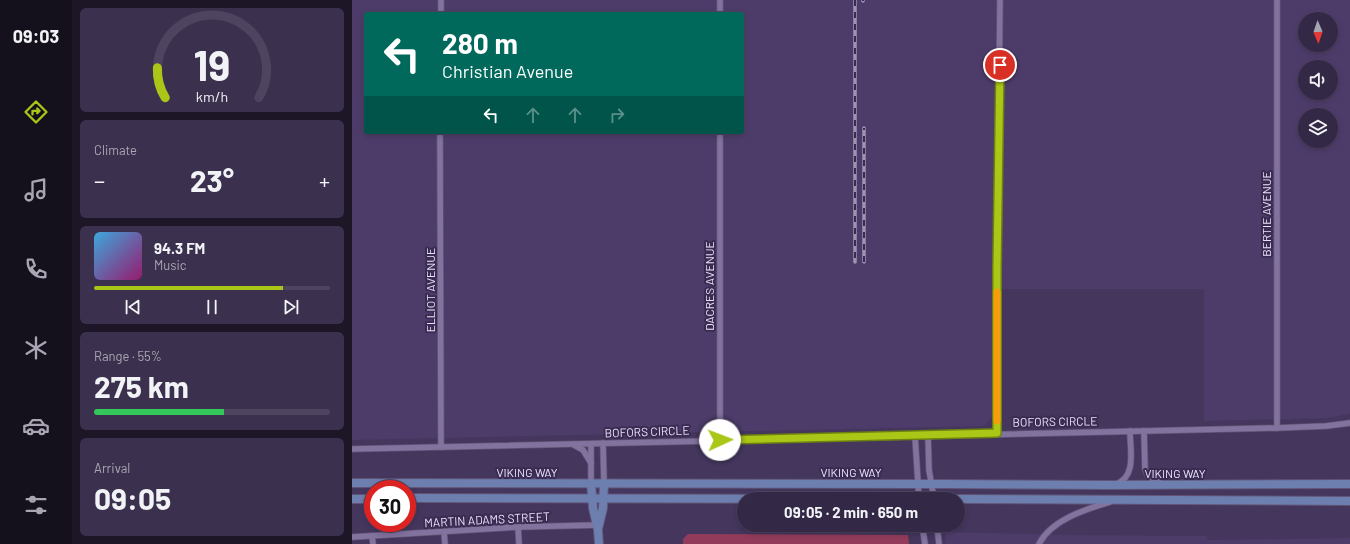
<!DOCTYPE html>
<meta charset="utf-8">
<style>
body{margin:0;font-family:Barlow,sans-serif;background:#3b304d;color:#f1f3f6;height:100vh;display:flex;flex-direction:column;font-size:15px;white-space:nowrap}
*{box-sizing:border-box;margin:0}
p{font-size:13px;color:#a9a6b3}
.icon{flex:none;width:22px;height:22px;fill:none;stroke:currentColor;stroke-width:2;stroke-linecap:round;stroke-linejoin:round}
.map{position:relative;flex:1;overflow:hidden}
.side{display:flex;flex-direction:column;gap:8px;padding:8px;background:#1c1626;width:280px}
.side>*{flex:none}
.guide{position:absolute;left:12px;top:12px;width:380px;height:122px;border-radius:4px;box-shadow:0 2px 6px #0003,0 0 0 1px #4e445f;background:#00695c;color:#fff;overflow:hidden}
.needle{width:26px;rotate:178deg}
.tools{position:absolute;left:946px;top:12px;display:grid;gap:8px}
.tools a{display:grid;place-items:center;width:40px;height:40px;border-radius:50%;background:#332846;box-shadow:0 2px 6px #0003,0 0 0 1px #4e445f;font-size:20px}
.speed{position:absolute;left:12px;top:480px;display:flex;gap:8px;font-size:20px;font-weight:700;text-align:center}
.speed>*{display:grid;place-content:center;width:52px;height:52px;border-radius:50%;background:#332846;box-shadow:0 2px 6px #0003,0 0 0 1px #4e445f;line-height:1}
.speed .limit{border:6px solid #d22;background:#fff;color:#111}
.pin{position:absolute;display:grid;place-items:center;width:34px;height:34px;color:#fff;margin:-17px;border:2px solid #fff;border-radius:50%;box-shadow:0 1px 4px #0007}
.me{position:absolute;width:44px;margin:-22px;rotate:88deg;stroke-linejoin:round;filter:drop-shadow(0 0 3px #0008)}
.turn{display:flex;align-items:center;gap:14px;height:84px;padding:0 12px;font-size:18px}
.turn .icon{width:52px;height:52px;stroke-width:2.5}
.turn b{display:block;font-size:28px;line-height:34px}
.lanes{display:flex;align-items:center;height:38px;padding:0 12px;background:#0003;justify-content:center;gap:20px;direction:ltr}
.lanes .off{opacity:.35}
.big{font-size:30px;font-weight:700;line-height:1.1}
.side .widget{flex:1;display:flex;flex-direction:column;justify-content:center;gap:6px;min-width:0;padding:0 14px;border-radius:6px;background:#3b304d}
.side .dial{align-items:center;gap:0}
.dial svg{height:104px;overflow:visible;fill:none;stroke:#4e445f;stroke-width:7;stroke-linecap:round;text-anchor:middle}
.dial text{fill:#f1f3f6;stroke:none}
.song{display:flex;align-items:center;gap:12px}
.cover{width:48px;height:48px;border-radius:6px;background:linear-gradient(135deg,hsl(200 70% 55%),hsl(320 70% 35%))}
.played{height:4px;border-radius:2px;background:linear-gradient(90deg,#aac717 80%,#4e445f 80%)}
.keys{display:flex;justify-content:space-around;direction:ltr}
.heat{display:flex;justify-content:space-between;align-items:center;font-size:22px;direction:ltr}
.charge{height:6px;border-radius:3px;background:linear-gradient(90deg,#34c759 55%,#4e445f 0)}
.trip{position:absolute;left:385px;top:492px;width:228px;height:40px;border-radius:20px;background:#332846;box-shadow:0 2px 6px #0003,0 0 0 1px #4e445f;font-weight:700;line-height:40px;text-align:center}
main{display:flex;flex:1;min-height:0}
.tabs{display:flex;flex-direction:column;width:72px;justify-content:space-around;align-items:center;background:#14101c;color:#a9a6b3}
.tabs .icon{width:28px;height:28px}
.tabs .current{color:#aac717}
.tabs b{font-size:18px;color:#f1f3f6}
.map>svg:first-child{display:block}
</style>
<main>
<nav class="tabs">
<b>09:03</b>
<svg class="icon current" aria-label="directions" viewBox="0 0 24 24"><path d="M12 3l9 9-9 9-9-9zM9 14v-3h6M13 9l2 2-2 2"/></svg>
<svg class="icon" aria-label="music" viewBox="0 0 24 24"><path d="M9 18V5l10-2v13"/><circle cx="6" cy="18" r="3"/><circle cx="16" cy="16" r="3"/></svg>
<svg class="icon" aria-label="phone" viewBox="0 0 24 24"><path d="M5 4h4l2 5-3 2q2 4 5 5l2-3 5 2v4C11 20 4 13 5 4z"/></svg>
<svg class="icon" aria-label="climate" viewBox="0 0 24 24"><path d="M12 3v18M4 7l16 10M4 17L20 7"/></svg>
<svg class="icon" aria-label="car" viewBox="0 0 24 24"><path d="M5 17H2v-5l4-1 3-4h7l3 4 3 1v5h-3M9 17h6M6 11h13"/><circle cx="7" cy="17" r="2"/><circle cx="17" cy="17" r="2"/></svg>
<svg class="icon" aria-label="filters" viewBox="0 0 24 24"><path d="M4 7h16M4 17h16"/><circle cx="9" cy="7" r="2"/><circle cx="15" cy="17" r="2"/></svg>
</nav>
<section class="side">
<div class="widget dial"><svg viewBox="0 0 100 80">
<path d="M14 69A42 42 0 1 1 86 69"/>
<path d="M14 69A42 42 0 0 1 8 46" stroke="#aac717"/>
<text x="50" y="56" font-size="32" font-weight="700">19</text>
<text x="50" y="72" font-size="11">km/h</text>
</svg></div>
<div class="widget"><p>Climate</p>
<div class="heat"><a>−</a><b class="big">23°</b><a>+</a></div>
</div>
<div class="widget">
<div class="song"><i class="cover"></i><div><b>94.3 FM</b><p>Music</p></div></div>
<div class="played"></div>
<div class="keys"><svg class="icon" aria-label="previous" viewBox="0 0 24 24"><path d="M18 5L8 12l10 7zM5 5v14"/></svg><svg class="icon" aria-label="pause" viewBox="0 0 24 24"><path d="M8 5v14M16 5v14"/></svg><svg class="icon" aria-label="next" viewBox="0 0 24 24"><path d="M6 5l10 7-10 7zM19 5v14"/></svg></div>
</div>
<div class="widget"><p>Range · 55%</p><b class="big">275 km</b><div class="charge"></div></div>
<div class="widget"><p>Arrival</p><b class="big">09:05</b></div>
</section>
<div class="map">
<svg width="998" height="544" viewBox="0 0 998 544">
<rect width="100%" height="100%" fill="#44365d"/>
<!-- built -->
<g fill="#4d3c6a" fill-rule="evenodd">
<path d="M0,0h998v414l-24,4 -122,3v-132h-212l4,124 -12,13 -632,14zM14,14h376v118h-376zM953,19h26v26h-26zM953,67h26v26h-26zM953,115h26v26h-26z"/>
<path d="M593,532l121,3 141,1 1,4 142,-2v6h-404z"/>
</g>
<!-- green -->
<path fill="#923b5b" d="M336,534l220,1 1,9h-226v-5z"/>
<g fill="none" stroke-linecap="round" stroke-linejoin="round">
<defs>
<g id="street">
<path d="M368,0v14"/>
<path d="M89,14v-14"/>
<path d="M88,132l1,315"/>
<path d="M368,132v308"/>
<path d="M925,428v-428"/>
<path d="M792,431l1,38 3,7 12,7"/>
<path d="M645,433v-149l3,-284"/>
<path d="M576,435l1,35 5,29"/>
<path d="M563,436l4,63"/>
<path d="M251,443l1,40"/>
<path d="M222,445l9,5 8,13"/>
<path d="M0,449l925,-21 49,-2 24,-3"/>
<path d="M239,483v-39"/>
<path d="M764,484c21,-7 14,-35 14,-53"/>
<path d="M570,525l3,19"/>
<path d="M585,525l2,19"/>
<path d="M166,527l1,17"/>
<path d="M92,532l1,12"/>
<path d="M20,536l1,8"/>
<path d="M0,537l166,-10 81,-2"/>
<path d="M687,544c12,-24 47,-35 71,-42"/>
</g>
<g id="secondary">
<path d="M0,483l591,1 164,1 243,-1"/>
<path d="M239,483l2,25 5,22 1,14"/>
<path d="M55,498l535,1"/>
<path d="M0,499h21"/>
<path d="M606,499l392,2"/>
<path d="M246,529l5,-21 1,-25"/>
</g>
</defs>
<!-- street casing -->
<use href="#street" stroke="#605375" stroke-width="7"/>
<!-- secondary casing -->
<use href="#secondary" stroke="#605375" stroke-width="10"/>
<!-- street -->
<use href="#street" stroke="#81729e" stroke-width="5.5"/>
<!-- secondary -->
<use href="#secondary" stroke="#6d7faf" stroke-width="8"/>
<defs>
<g id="rail">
<path d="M503,0v262"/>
<path d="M511,1v-1"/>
<path d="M512,262v-134"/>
</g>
</defs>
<!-- rail casing -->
<use href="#rail" stroke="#9e93b3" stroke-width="3.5"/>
<!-- rail -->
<use href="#rail" stroke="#3a2b52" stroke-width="2" stroke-dasharray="6" stroke-linecap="butt"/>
</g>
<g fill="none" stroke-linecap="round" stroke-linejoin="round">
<defs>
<path id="route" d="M368,440l277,-7v-164l3,-204"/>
</defs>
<!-- route casing -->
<use href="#route" stroke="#6e810f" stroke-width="10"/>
<!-- route -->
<use href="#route" stroke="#aac717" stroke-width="7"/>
<!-- slow -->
<path stroke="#f59e0b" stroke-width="7" d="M645,292v129"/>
</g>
<g text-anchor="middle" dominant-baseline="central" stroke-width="4" stroke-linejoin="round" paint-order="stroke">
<!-- street labels -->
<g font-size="12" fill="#e8e0f9" stroke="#3a2b52">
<text transform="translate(914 214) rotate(-90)">BERTIE AVENUE</text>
<text transform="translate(357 286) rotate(-90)">DACRES AVENUE</text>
<text transform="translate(78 290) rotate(-90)">ELLIOT AVENUE</text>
<text transform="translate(703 421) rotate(-1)">BOFORS CIRCLE</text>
<text transform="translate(295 431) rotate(-2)">BOFORS CIRCLE</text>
<text x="175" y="472">VIKING WAY</text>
<text x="499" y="472">VIKING WAY</text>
<text x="823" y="473">VIKING WAY</text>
<text transform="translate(135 519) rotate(-3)">MARTIN ADAMS STREET</text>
</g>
</g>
</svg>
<div class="tools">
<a><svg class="needle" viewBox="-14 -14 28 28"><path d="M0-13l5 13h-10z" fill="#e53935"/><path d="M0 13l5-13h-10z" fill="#a9a6b3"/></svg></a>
<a><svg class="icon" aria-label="sound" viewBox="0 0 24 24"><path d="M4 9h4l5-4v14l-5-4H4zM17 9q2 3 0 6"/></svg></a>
<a><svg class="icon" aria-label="layers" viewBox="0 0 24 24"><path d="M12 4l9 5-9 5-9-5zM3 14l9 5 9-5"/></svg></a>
</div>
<div class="speed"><div class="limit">30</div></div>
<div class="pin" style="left:648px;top:65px;background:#d93025"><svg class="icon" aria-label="arrive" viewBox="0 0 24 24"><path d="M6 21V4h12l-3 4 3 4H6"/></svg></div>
<svg class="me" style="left:368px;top:440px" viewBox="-20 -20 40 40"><circle r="19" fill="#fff"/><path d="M0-13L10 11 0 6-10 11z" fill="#aac717"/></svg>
<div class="trip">09:05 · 2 min · 650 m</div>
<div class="guide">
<div class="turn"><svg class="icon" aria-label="left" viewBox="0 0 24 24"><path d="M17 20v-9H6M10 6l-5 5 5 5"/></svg><div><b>280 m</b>Christian Avenue</div></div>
<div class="lanes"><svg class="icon" aria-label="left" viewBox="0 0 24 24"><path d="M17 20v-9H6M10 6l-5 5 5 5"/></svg><svg class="icon off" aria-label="ahead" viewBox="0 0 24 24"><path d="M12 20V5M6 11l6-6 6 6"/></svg><svg class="icon off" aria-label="ahead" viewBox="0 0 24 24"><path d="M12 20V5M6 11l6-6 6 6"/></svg><svg class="icon off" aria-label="right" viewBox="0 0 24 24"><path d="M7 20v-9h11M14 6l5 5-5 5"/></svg></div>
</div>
</div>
</main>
